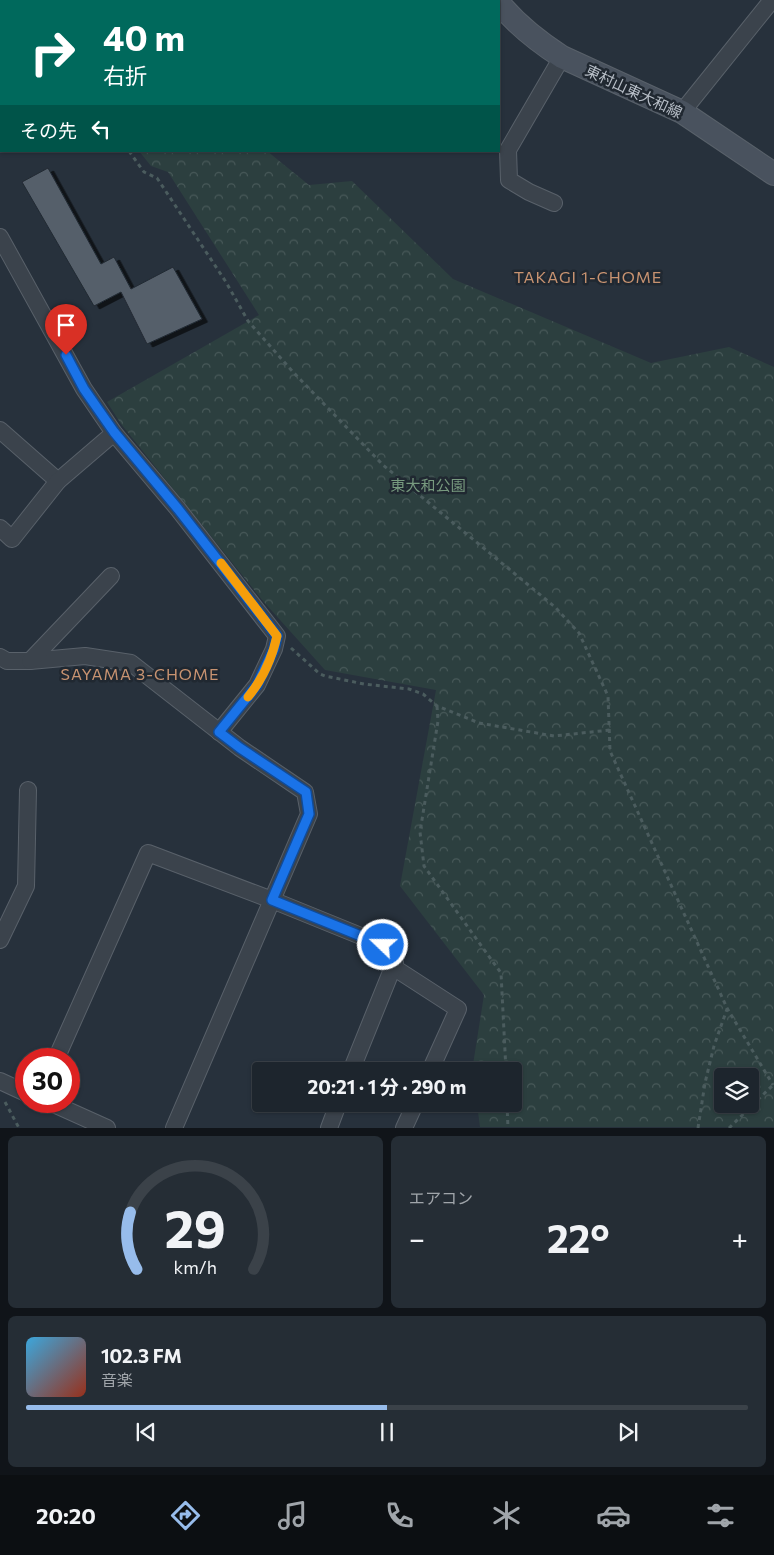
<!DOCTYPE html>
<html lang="ja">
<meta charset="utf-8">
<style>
body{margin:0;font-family:Commissioner,"Noto Sans JP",sans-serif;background:#252d35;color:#f1f3f6;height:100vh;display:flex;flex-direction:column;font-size:19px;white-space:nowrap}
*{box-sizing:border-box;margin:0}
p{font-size:16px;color:#a0a5aa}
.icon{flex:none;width:28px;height:28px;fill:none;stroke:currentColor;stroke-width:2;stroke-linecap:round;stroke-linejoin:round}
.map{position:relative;height:1128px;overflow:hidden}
.sheet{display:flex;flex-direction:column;gap:8px;padding:8px;background:#101419;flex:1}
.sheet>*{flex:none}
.guide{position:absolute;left:0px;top:0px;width:500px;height:152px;box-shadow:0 1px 4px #0004,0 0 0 1px #3b4249;background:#00695c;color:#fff;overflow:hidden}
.tools{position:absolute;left:714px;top:1068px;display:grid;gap:10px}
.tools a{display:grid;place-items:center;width:45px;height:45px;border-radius:5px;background:#1d252d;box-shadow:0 1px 4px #0004,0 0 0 1px #3b4249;font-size:25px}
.speed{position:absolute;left:15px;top:1048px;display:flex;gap:10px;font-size:25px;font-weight:700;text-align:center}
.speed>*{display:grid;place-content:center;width:65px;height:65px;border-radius:50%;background:#1d252d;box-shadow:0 1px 4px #0004,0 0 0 1px #3b4249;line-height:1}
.speed .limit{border:8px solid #d22;background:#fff;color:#111}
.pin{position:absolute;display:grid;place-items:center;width:42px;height:42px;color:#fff;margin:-51px -21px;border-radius:50% 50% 50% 0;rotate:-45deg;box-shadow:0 0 5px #0007}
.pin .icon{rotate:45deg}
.me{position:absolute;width:55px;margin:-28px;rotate:292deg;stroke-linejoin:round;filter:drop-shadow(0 0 4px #0008)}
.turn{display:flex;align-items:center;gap:18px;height:105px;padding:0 20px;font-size:22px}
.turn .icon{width:65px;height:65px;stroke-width:2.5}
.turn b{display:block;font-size:35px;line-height:42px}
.then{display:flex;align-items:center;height:48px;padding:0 20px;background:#0003;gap:10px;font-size:19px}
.big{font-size:38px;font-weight:700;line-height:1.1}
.sheet .widget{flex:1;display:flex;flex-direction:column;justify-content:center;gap:8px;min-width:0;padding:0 18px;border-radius:8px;background:#252d35}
.sheet .dial{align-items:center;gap:0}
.dial svg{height:130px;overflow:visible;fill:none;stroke:#3b4249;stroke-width:7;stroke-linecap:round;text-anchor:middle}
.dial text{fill:#f1f3f6;stroke:none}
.song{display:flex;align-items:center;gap:15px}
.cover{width:60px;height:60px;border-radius:8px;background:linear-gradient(135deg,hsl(200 70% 55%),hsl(10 70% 35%))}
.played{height:5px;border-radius:2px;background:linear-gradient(90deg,#97bceb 50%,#3b4249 50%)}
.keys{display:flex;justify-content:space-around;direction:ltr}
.heat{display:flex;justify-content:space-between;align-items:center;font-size:28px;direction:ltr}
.sheet .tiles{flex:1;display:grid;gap:8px;grid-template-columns:1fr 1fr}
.widget:last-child{grid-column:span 2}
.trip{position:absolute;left:252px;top:1062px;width:270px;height:50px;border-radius:5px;background:#1d252d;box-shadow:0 1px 4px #0004,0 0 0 1px #3b4249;font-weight:700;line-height:50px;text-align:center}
.dock{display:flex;height:80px;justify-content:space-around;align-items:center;background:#0c0f12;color:#a0a5aa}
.dock .icon{width:35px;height:35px}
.dock .on{color:#97bceb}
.dock b{font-size:22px;color:#f1f3f6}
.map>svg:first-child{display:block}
</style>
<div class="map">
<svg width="774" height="1128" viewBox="0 0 774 1128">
<defs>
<pattern id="park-crowns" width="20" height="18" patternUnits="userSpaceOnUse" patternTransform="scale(1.25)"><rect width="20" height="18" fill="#2c3f3f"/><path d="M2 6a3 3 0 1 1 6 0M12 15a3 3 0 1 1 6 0" fill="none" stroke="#485959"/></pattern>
<filter id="shadow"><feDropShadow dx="5.5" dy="3" stdDeviation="0" flood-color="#0009"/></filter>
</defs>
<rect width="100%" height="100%" fill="#27313c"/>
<!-- park -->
<path fill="url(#park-crowns)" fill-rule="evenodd" d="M139,151h128l42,34 43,-4 101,98 198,84 78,-16 45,20v760h-294l-3,-23h37v-33h-42l12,-76 -84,-109 36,-196 -111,-20 -62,-69 -142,-177 -14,-22 152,-87 -91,-143 -17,-6zM722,1076h28v28h-28z"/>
<!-- building -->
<path fill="#555f6b" stroke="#222a33" filter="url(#shadow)" d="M48,168l53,96 13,-7 17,32 42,-22 29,52 -55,25 -26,-52 -27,14 -72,-124z"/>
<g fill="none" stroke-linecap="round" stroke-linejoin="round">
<defs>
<g id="minor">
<path d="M240,0l1,1"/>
<path d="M47,1l1,-1"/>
<path d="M144,1l6,-1"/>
<path d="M337,1l2,-1"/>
<path d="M0,46h1"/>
<path d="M682,112l90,-112"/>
<path d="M554,203l-25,-11 -20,-12 -1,-30 54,-93"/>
<path d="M0,237l84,152 30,44 64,76 99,127 -3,13 -17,36 -38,47"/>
<path d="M0,430l58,51"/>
<path d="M0,528l12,11 46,-58 56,-48"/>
<path d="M0,657l7,4h23l55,-5 46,7 109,85 65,44 4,22 -135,314"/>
<path d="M30,661l81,-85"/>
<path d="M0,940l26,-54 2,-96"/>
<path d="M393,967l65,42 -28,62"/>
<path d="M56,1059l92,-206 124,47 111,45 12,17 -44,109"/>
<path d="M0,1081l26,12"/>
<path d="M47,1101l60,27"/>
<path d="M329,1128l9,-24"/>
<path d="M404,1128l11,-24"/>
</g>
<path id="secondary" d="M499,3c17,21 40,39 63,54l120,55 92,62"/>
</defs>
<!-- minor casing -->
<use href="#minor" stroke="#59616a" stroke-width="18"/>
<!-- secondary casing -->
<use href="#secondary" stroke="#59616a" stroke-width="24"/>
<!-- path -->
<g stroke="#4b5c5e" stroke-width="3" stroke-dasharray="4 4" stroke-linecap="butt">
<path d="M26,0l1,1"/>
<path d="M129,151l15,21 13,6 69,104 22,39 46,52 89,92 172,142 24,26 29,63 2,55 117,257 46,77"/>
<path d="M291,648l29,26 5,2 39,8 45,5 14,5 14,12 42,17 75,13 56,-6"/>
<path d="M437,706l1,15 -18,111 4,34 77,107 5,98"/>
<path d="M5,1102l14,26"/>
<path d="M507,1104l1,24"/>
<path d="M698,1128l7,-45 9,-37 13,-37"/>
<path d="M729,1128l44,-43"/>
</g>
<!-- minor -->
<use href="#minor" stroke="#3b434c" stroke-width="16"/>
<!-- secondary -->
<use href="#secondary" stroke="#49525e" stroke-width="22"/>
</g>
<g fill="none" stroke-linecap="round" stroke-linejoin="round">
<defs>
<path id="route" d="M66,355l18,34 30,43 64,77 99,127 -3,13 -17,36 -38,47 21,16 66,44 3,22 -37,86 111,45"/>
</defs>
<!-- route casing -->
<use href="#route" stroke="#114b97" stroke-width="12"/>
<!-- route -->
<use href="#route" stroke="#1a73e8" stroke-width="9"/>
<!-- slow -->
<path stroke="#f59e0b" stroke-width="9" d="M221,563l56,73c-5,22 -15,44 -29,61"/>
</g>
<g text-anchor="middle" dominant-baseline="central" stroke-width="5" stroke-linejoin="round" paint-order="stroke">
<!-- street labels -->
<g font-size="15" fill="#b7bec7" stroke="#202831">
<text transform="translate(634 91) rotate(25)">東村山東大和線</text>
</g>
<!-- park labels -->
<g font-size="15" fill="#789a7f" stroke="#202831">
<text x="428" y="485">東大和公園</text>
</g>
<!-- neighbourhood labels -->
<g font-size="16" letter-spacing="1" fill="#c89371" stroke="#202831">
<text x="588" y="276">TAKAGI 1-CHOME</text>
<text x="140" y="673">SAYAMA 3-CHOME</text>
</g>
</g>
</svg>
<div class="tools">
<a><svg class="icon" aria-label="layers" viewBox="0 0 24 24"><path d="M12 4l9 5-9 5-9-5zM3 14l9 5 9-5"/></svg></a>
</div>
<div class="speed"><div class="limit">30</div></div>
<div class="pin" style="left:66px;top:355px;background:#d93025"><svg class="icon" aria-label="arrive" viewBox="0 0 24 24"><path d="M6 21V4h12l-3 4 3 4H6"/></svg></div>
<svg class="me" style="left:383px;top:945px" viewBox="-20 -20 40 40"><circle r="17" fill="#1a73e8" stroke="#fff" stroke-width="3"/><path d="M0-11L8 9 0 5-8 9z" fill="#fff"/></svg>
<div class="trip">20:21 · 1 分 · 290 m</div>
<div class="guide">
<div class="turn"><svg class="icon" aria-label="right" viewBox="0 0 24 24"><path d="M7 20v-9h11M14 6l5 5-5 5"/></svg><div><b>40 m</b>右折</div></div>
<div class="then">その先<svg class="icon" aria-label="left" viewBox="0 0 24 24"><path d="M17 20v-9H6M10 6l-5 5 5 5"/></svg></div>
</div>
</div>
<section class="sheet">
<div class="tiles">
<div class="widget dial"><svg viewBox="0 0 100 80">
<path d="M14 69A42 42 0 1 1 86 69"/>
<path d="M14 69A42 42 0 0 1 10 34" stroke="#97bceb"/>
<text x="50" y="56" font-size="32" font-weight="700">29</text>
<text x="50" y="72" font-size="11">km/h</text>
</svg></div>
<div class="widget"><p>エアコン</p>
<div class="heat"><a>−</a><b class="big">22°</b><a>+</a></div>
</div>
<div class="widget">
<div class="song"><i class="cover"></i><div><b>102.3 FM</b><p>音楽</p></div></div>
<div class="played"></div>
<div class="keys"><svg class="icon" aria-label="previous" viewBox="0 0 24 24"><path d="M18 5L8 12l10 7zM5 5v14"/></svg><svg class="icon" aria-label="pause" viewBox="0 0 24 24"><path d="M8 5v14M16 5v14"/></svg><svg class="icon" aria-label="next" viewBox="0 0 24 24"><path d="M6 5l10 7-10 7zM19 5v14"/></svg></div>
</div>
</div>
</section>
<nav class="dock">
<b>20:20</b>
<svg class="icon on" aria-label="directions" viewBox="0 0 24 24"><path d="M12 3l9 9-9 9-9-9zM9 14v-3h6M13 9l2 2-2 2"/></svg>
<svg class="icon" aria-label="music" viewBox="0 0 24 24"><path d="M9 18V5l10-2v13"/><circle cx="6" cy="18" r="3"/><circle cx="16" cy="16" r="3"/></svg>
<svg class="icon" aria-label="phone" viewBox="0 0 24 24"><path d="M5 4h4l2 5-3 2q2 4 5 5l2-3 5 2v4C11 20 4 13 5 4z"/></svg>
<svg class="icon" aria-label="climate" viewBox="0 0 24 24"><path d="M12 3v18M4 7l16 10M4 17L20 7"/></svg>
<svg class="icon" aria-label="car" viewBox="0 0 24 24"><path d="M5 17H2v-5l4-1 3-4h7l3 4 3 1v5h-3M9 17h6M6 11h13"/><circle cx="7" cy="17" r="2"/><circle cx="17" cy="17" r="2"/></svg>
<svg class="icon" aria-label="filters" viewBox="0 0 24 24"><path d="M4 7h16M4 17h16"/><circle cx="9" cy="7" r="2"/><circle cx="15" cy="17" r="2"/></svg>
</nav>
